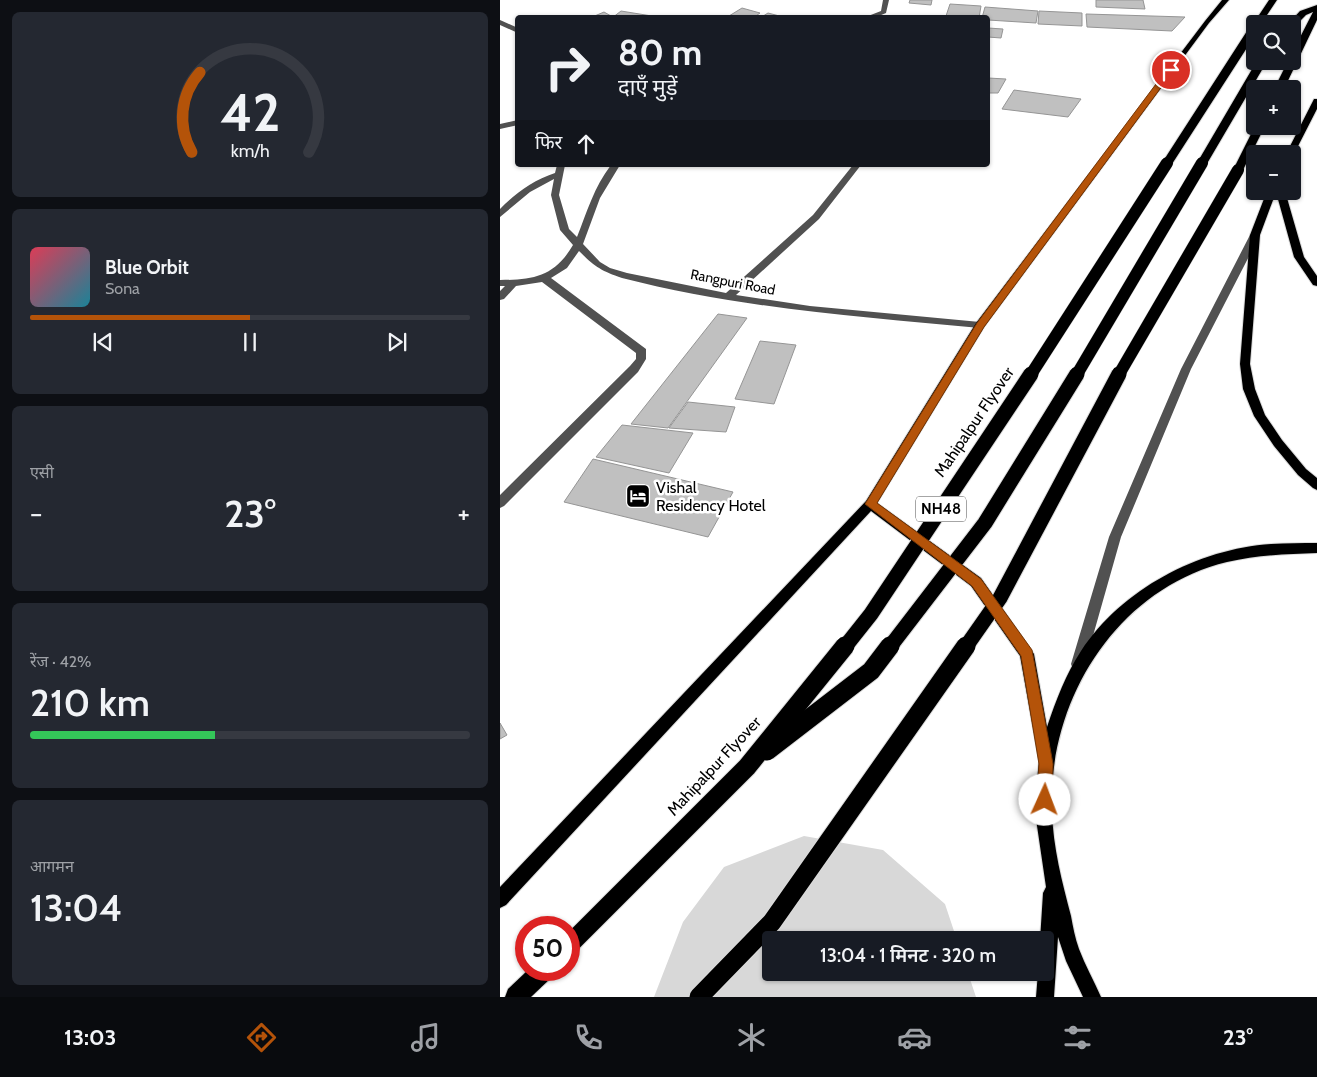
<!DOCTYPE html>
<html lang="hi">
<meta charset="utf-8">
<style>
body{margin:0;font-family:Cabin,"Noto Sans Devanagari",sans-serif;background:#242831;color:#f1f3f6;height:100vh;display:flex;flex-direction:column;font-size:19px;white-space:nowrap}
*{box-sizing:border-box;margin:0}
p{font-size:16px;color:#9ea1a6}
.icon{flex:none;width:28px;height:28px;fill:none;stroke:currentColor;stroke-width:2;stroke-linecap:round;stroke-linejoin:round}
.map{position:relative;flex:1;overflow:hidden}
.sheet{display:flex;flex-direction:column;gap:12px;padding:12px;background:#0d0f14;width:500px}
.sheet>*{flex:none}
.hud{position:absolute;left:15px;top:15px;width:475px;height:152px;border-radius:5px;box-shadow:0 1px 4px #0004;background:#171b24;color:#f1f3f6;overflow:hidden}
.buttons{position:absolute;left:746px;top:15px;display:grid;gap:10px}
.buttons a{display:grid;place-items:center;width:55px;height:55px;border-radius:5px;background:#171b24;box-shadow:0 1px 4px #0004;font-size:25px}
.speed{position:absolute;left:15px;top:916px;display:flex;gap:10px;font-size:25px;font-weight:700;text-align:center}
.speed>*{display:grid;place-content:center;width:65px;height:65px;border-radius:50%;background:#171b24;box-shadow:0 1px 4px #0004;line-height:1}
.speed .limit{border:8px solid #d22;background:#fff;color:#111}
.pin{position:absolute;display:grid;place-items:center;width:42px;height:42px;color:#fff;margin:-21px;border:2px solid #fff;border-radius:50%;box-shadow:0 1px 5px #0007}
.me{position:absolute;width:55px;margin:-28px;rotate:2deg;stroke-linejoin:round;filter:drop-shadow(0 0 4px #0008)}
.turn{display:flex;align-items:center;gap:18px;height:105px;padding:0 20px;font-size:22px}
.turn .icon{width:65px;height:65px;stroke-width:2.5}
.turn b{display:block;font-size:35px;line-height:42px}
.then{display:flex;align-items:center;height:48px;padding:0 20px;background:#0003;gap:10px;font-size:19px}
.big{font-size:38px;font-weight:600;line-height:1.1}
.sheet .widget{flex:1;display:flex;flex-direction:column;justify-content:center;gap:8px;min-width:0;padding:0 18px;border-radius:8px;background:#242831}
.sheet .dial{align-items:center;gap:0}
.dial svg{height:130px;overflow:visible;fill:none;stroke:#363941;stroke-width:7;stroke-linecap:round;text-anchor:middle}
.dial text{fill:#f1f3f6;stroke:none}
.song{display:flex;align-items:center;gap:15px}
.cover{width:60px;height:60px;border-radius:8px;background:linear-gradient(135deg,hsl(350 70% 55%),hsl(190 70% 35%))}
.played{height:5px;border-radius:2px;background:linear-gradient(90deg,#b45309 50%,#363941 50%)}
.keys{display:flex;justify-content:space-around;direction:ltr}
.heat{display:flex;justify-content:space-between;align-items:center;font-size:28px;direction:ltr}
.charge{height:8px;border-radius:4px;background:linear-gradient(90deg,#34c759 42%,#363941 0)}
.trip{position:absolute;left:262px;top:931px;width:292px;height:50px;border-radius:5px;background:#171b24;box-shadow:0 1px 4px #0004;font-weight:600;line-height:50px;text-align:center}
.dock{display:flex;height:80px;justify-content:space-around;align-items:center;background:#090b0e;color:#9ea1a6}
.dock .icon{width:35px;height:35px}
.dock .selected{color:#b45309}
.dock b{font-size:22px;color:#f1f3f6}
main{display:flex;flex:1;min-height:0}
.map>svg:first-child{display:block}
</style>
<main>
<section class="sheet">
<div class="widget dial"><svg viewBox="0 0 100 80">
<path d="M14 69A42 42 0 1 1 86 69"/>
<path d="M14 69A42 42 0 0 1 19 20" stroke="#b45309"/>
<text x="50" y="56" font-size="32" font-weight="700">42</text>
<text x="50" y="72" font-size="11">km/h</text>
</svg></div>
<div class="widget">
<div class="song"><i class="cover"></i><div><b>Blue Orbit</b><p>Sona</p></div></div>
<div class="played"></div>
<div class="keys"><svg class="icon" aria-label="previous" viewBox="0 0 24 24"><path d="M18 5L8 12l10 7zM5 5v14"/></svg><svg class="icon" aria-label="pause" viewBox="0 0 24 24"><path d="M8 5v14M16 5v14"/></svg><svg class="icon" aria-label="next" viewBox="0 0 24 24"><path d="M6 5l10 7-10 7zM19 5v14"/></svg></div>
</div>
<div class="widget"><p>एसी</p>
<div class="heat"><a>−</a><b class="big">23°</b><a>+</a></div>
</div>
<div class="widget"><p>रेंज · 42%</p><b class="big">210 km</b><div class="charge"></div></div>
<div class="widget"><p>आगमन</p><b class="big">13:04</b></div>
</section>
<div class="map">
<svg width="817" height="997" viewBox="0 0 817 997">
<rect width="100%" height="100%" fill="#fff"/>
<!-- green -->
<path fill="#d8d8d8" d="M304,836l79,14 62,54 12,36h-186v32l197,1 8,24h-322l29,-75 41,-55z"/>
<!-- building -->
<g fill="#c0c0c0" stroke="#959595">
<path d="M410,0h22l-1,5 -22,-2z"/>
<path d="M596,0h47l2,9 -49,-2z"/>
<path d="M450,4l31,2 -2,12 -33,-2z"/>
<path d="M485,7l53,4 -2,12 -48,-3v-2h-6z"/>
<path d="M242,8l18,5 -7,5 -24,-2z"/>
<path d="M121,11l43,7h-52z"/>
<path d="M539,11l43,2v13l-44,-2z"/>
<path d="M104,12l7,4 -21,2z"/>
<path d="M268,13l19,5h-27z"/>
<path d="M586,14l99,3 -13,14 -85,-4z"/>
<path d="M488,28l15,1 -2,9 -13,-1z"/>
<path d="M488,78l18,1 -8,14h-10z"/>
<path d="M514,90l67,9 -13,18 -66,-8z"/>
<path d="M218,314l29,4 -79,110 -37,-4z"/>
<path d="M260,341l36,4 -22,59 -39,-5z"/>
<path d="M188,402l47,5 -9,25 -57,-4z"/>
<path d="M122,425l71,8 -24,40 -73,-16z"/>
<path d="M93,459l140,33 -25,45 -144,-35z"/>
<path d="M0,723l7,12 -7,4z"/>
</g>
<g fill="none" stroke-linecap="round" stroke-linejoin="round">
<defs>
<g id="major">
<path d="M722,0h7l-20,23 -225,304 -107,176 104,75 53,76 13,73c9,-27 19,-53 34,-76 41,-62 117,-102 190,-107 15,-1 31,-1 46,-1v10c-31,1 -60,2 -90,9 -111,27 -180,139 -175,250 1,35 10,70 19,104 2,11 4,22 8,33 6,16 15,32 22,48h-18l-17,-36 -8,-24 -4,60h-18l2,-25h8v-32h-6l3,-47 3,-6 -10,-68v-30l3,-28 -19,-105 -49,-70 -100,-75 -365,394 -6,3v-21l366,-386 110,-178 229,-302z"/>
<path d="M814,99h3v10l-23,45 -2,2v-2h-6z"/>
<path d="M767,191h18l19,66 13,19v10l-4,-1 -19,-28 -18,-65 -16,43 -10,129 5,25 10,26 17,25 24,29 11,9v12l-4,-2 -15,-13 -24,-29 -20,-30 -11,-27 -3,-25 10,-129z"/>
</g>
<g id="highway">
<path d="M769,0h8l-16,24h-6l-1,2 -1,-2z"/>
<path d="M817,5v15l-33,69h-10l14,-28h4v-8l21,-41 -7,3 -11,11 -7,-2 12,-13z"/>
<path d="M755,126h10l-22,44 -5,3 -4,-1 -1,-2z"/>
<path d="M28,970h26l-3,8 -20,19h-26l3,-8z"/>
</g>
</defs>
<!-- major casing -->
<use href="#major" stroke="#dbdbdb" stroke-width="2"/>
<!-- highway casing -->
<use href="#highway" stroke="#dbdbdb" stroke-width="2"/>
<!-- minor -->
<g fill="#515151" fill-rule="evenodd">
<path d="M383,0h6l-3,13 -12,5h-11l18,-7z"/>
<path d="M0,20l18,8v5l-18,-8z"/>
<path d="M18,120v5l-18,4v-5z"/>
<path d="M57,165h8l-6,30 10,34 8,8c10,-25 17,-50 34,-72h9l-20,33 -17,46 17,18 10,6 17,5 99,20 87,-78 40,-50h8l-42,54 -83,76 74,11 170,16 5,3 -5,3c-120,-11 -241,-20 -358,-50 -21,-7 -28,-12 -43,-27l-12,17 -16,10 95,71v10l-8,13 -134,134 -4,2v-13l130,-129 6,-7v-6l-94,-71 -26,4 -12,13 -4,1v-9l5,-5h-5v-6c34,0 55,-4 73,-35l-13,-15 -9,-35 3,-16 -24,13 -30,25v-8c16,-16 33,-29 55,-36z"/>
<path d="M755,232l5,3 -69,134 -70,168 -36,127 -2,5 -5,1 -5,-1 -2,-5 38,-127 72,-168 69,-134z"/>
</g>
<!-- major -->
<use href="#major" fill="#000" fill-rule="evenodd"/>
<!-- highway -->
<use href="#highway" fill="#000" fill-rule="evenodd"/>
<defs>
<g id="highway-bridge-far3">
<path d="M666,165l89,-138"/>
<path d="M701,165l61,-104"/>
</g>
<g id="highway-bridge-far2">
<path d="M530,376l137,-213"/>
<path d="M576,376l126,-213"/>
<path d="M618,376l120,-206"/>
</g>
<g id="highway-bridge-far1">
<path d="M344,648l27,-34 160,-240"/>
<path d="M389,648l96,-125 92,-149"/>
<path d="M465,648l35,-50 119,-224"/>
</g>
<g id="highway-bridge">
<path d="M267,751l104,-80 19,-25"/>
<path d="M69,945l178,-178 98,-121"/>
<path d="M199,997l73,-75 194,-276"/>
</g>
</defs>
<!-- highway-bridge-far3 casing -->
<use href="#highway-bridge-far3" stroke="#dbdbdb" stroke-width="11" stroke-linecap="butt"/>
<!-- highway-bridge-far2 casing -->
<use href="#highway-bridge-far2" stroke="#dbdbdb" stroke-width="13" stroke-linecap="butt"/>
<!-- highway-bridge-far1 casing -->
<use href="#highway-bridge-far1" stroke="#dbdbdb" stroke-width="17" stroke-linecap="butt"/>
<!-- highway-bridge casing -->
<use href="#highway-bridge" stroke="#dbdbdb" stroke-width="21" stroke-linecap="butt"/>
<!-- highway-bridge-far3 -->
<use href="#highway-bridge-far3" stroke="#000" stroke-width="9"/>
<!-- highway-bridge-far2 -->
<use href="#highway-bridge-far2" stroke="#000" stroke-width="12"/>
<!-- highway-bridge-far1 -->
<use href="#highway-bridge-far1" stroke="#000" stroke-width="15"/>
<!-- highway-bridge -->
<use href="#highway-bridge" stroke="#000" stroke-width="19"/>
</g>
<!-- route -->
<path fill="#b45309" stroke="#753606" d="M668,68l6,2 -190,257 -107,176 104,76 51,71 21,114 -1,36 -2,5 -5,3 -5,-3 -3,-5 2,-36 -18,-108 -49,-70 -107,-82 112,-181z"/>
<!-- icons -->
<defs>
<symbol id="hotel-square" viewBox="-11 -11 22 22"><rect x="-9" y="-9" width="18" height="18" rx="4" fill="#000" stroke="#fff"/><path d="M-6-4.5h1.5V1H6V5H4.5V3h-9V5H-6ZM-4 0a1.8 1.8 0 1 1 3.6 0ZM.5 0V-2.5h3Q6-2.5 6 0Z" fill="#fff"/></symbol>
</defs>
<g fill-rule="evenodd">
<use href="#hotel-square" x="124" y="482" width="28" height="28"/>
</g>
<g text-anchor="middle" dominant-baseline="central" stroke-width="5" stroke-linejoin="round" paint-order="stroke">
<!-- far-street labels -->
<g font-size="14" fill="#000" stroke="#fff">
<text transform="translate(233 282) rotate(11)">Rangpuri Road</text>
</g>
<!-- shield labels -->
<rect fill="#fff" stroke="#4c4c4c" stroke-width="1" x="416" y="496.5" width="50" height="25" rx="4"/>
<g font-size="15" font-weight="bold" fill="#000">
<text x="441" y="509">NH48</text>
</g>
<!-- street labels -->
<g font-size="16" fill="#000" stroke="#fff">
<text transform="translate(474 422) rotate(-56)">Mahipalpur Flyover</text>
<text transform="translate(214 766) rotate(-47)">Mahipalpur Flyover</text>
</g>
<!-- poi labels -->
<g font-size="16" fill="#000" stroke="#fff" text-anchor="start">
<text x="156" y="487">Vishal<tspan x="156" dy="18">Residency Hotel</tspan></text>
</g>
</g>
</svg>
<div class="buttons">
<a><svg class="icon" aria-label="search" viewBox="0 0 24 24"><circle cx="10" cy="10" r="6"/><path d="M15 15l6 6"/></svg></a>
<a>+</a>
<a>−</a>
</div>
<div class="speed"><div class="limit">50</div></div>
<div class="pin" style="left:671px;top:70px;background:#d93025"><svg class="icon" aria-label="arrive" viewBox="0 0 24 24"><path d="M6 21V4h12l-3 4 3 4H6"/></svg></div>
<svg class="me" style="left:545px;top:800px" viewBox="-20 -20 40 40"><circle r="19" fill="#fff"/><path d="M0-13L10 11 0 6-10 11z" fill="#b45309"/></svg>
<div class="trip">13:04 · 1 मिनट · 320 m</div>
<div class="hud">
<div class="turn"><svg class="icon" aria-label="right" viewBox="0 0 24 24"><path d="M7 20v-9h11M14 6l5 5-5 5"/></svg><div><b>80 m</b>दाएँ मुड़ें</div></div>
<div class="then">फिर<svg class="icon" aria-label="ahead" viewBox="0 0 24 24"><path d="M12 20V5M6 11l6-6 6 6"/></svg></div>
</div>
</div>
</main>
<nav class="dock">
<b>13:03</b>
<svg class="icon selected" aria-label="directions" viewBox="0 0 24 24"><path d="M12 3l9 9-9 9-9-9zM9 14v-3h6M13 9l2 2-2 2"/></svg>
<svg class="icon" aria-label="music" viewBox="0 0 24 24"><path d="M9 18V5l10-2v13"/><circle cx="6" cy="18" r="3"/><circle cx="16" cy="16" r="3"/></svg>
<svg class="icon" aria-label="phone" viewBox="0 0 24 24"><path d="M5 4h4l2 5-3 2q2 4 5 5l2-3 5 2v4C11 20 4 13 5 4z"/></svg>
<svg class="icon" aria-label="climate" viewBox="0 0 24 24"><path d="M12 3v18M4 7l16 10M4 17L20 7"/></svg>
<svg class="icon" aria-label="car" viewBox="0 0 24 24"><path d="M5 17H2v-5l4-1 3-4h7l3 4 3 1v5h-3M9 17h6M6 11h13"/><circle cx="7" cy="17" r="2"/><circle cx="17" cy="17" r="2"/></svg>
<svg class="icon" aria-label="filters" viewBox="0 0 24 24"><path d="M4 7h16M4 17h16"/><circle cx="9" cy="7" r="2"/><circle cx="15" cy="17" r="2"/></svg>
<b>23°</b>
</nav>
